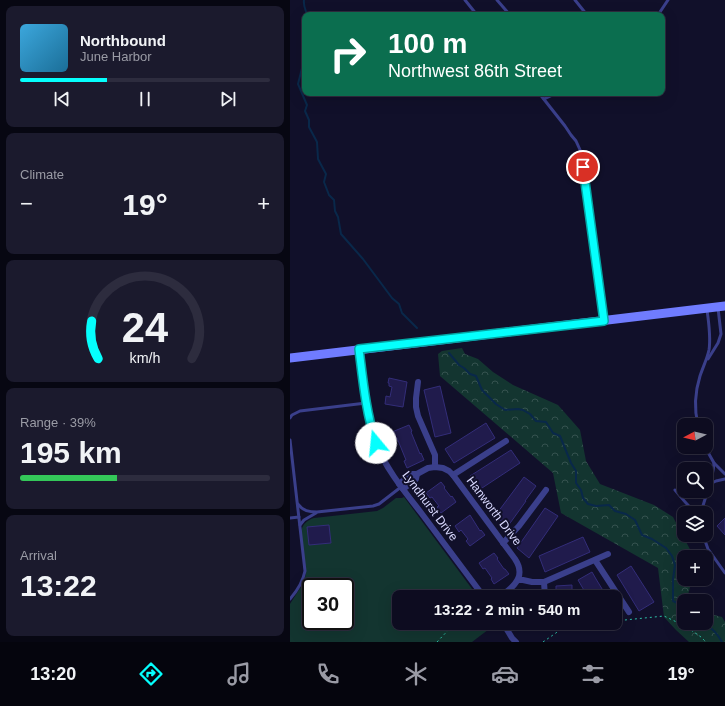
<!DOCTYPE html>
<meta charset="utf-8">
<style>
body{margin:0;font-family:Helvetica,sans-serif;background:#1b1a2d;color:#f1f3f6;height:100vh;display:flex;flex-direction:column;font-size:15px;white-space:nowrap}
*{box-sizing:border-box;margin:0}
p{font-size:13px;color:#9a9ba5}
.icon{flex:none;width:22px;height:22px;fill:none;stroke:currentColor;stroke-width:2;stroke-linecap:round;stroke-linejoin:round}
.map{position:relative;flex:1;overflow:hidden}
.sheet{display:flex;flex-direction:column;gap:6px;padding:6px;background:#070712;width:290px}
.sheet>*{flex:none}
.hud{position:absolute;left:12px;top:12px;width:363px;height:84px;border-radius:8px;box-shadow:0 4px 16px #0002,0 0 0 1px #2d2c3e;background:#0b6e4f;color:#fff;overflow:hidden}
.needle{width:26px;rotate:263deg}
.controls{position:absolute;left:387px;top:418px;display:grid;gap:8px}
.controls a{display:grid;place-items:center;width:36px;height:36px;border-radius:8px;background:#0d0c20;box-shadow:0 4px 16px #0002,0 0 0 1px #2d2c3e;font-size:20px}
.speed{position:absolute;left:12px;top:578px;display:flex;gap:8px;font-size:20px;font-weight:700;text-align:center}
.speed>*{display:grid;place-content:center;width:52px;height:52px;border-radius:50%;background:#0d0c20;box-shadow:0 4px 16px #0002,0 0 0 1px #2d2c3e;line-height:1}
.speed .limit{border:2px solid #111;border-radius:6px;background:#fff;color:#111}
.pin{position:absolute;display:grid;place-items:center;width:34px;height:34px;color:#fff;margin:-17px;border:2px solid #fff;border-radius:50%;box-shadow:0 1px 4px #0007}
.me{position:absolute;width:44px;margin:-22px;rotate:343deg;stroke-linejoin:round;filter:drop-shadow(0 0 3px #0008)}
.turn{display:flex;align-items:center;gap:14px;height:84px;padding:0 20px;font-size:18px}
.turn .icon{width:52px;height:52px;stroke-width:2.5}
.turn b{display:block;font-size:28px;line-height:34px}
.big{font-size:30px;font-weight:700;line-height:1.1}
.sheet .card{flex:1;display:flex;flex-direction:column;justify-content:center;gap:6px;min-width:0;padding:0 14px;border-radius:8px;background:#1b1a2d}
.sheet .dial{align-items:center;gap:0}
.dial svg{height:104px;overflow:visible;fill:none;stroke:#2d2c3e;stroke-width:7;stroke-linecap:round;text-anchor:middle}
.dial text{fill:#f1f3f6;stroke:none}
.song{display:flex;align-items:center;gap:12px}
.cover{width:48px;height:48px;border-radius:6px;background:linear-gradient(135deg,hsl(200 70% 55%),hsl(200 70% 35%))}
.played{height:4px;border-radius:2px;background:linear-gradient(90deg,#05fffd 35%,#2d2c3e 35%)}
.keys{display:flex;justify-content:space-around;direction:ltr}
.heat{display:flex;justify-content:space-between;align-items:center;font-size:22px;direction:ltr}
.charge{height:6px;border-radius:3px;background:linear-gradient(90deg,#34c759 39%,#2d2c3e 0)}
.trip{position:absolute;left:102px;top:590px;width:230px;height:40px;border-radius:8px;background:#0d0c20;box-shadow:0 4px 16px #0002,0 0 0 1px #2d2c3e;font-weight:700;line-height:40px;text-align:center}
.dock{display:flex;height:64px;justify-content:space-around;align-items:center;background:#05050d;color:#9a9ba5}
.dock .icon{width:28px;height:28px}
.dock .current{color:#05fffd}
.dock b{font-size:18px;color:#f1f3f6}
main{display:flex;flex:1;min-height:0}
.map>svg:first-child{display:block}
</style>
<main>
<section class="sheet">
<div class="card">
<div class="song"><i class="cover"></i><div><b>Northbound</b><p>June Harbor</p></div></div>
<div class="played"></div>
<div class="keys"><svg class="icon" aria-label="previous" viewBox="0 0 24 24"><path d="M18 5L8 12l10 7zM5 5v14"/></svg><svg class="icon" aria-label="pause" viewBox="0 0 24 24"><path d="M8 5v14M16 5v14"/></svg><svg class="icon" aria-label="next" viewBox="0 0 24 24"><path d="M6 5l10 7-10 7zM19 5v14"/></svg></div>
</div>
<div class="card"><p>Climate</p>
<div class="heat"><a>−</a><b class="big">19°</b><a>+</a></div>
</div>
<div class="card dial"><svg viewBox="0 0 100 80">
<path d="M14 69A42 42 0 1 1 86 69"/>
<path d="M14 69A42 42 0 0 1 9 40" stroke="#05fffd"/>
<text x="50" y="56" font-size="32" font-weight="700">24</text>
<text x="50" y="72" font-size="11">km/h</text>
</svg></div>
<div class="card"><p>Range · 39%</p><b class="big">195 km</b><div class="charge"></div></div>
<div class="card"><p>Arrival</p><b class="big">13:22</b></div>
</section>
<div class="map">
<svg width="435" height="642" viewBox="0 0 435 642">
<defs>
<pattern id="forest-crowns" width="20" height="18" patternUnits="userSpaceOnUse"><rect width="20" height="18" fill="#133530"/><path d="M2 6a3 3 0 1 1 6 0M12 15a3 3 0 1 1 6 0" fill="none" stroke="#35524f"/></pattern>
</defs>
<rect width="100%" height="100%" fill="#11102a"/>
<!-- green -->
<path fill="#133530" fill-rule="evenodd" d="M114,497l74,100h-79v26h98l-25,19h-182v-38l12,-19 4,-11 -5,-43c2,-7 6,-11 13,-13l63,-7 6,-3 13,-10h6zM21,587h34v34h-34z"/>
<!-- forest -->
<path fill="url(#forest-crowns)" d="M172,348l3,6 13,5 15,13 20,13 45,20 22,25 6,31 14,23 54,21 19,12 21,40h-10v22h8l-4,16 5,6h-9v22h22v-10l16,4 3,5v20h-36l-13,-12 -12,-13 -6,-49 -97,-55 -8,-40 -113,-97 -2,-22 4,-3z"/>
<g fill="none" stroke-linecap="round" stroke-linejoin="round">
<!-- stream -->
<g stroke="#09284a" stroke-width="2">
<path d="M14,0c-1,6 2,10 3,15"/>
<path d="M15,26l-2,7 2,13"/>
<path d="M15,65l-3,3 -4,16 9,21 -2,6 4,9v7l8,15 1,17 8,15 -2,8 5,13 5,5 1,11 3,6 3,17 22,25 29,39 7,6 3,9 15,15"/>
<path d="M159,353l10,12 5,3 6,6 6,2 6,14 14,14 9,6 13,-1 5,1 7,4 6,7 10,1 7,11 7,3 11,27 5,8v12l5,7 2,8 5,6 8,2 13,-1 6,6 11,3 9,6 7,15 10,4 14,9 6,8 3,9 -2,14v22l11,5"/>
<path d="M413,623c10,6 14,10 19,19"/>
</g>
</g>
<!-- building -->
<g fill="#201b4c" stroke="#332d79">
<path d="M99,378l18,4 -4,25 -18,-3 1,-8 4,1 2,-10 -3,-1v-3h-1z"/>
<path d="M150,386l11,47 -16,4 -11,-47z"/>
<path d="M196,423l9,15 -41,25 -9,-14z"/>
<path d="M119,425l3,6 -1,1 9,22 1,-1 3,7 -17,8 -3,-7 2,-1 -9,-22 -2,1 -3,-7z"/>
<path d="M221,450l9,13 -41,27 -9,-14z"/>
<path d="M234,477l12,9 -11,15h1l-18,25 -13,-10z"/>
<path d="M151,482l4,5 -1,1 7,9 1,-1 4,6 -15,11 -4,-6 2,-1 -7,-9 -2,1 -4,-5z"/>
<path d="M255,508l13,8 -29,42 -12,-10z"/>
<path d="M180,515l10,16 1,-1 4,5 -15,11 -4,-5 2,-2 -7,-9 -2,2 -4,-6z"/>
<path d="M435,518v17l-8,-9z"/>
<path d="M39,525l2,18 -22,2 -2,-18z"/>
<path d="M293,537l7,15 -45,20 -6,-16z"/>
<path d="M204,553l4,5 -1,1 7,10h1l4,5 -15,10 -3,-5 1,-1 -7,-10 -2,1 -4,-6z"/>
<path d="M341,566l23,36 -15,9 -22,-36z"/>
<path d="M302,572l4,7 11,18h-19l-10,-17z"/>
<path d="M282,585v12h-16v-11z"/>
</g>
<g fill="none" stroke-linecap="round" stroke-linejoin="round">
<!-- path -->
<g stroke="#2cc0a7" stroke-width="1" stroke-dasharray="2 3" stroke-linecap="butt">
<path d="M325,621l49,-5 21,10 16,11 5,5"/>
<path d="M147,642l18,-19"/>
<path d="M253,642l20,-14 38,-5"/>
</g>
<!-- lane -->
<g stroke="#3a3f8b" stroke-width="3">
<path d="M175,0l12,15"/>
<path d="M207,0l13,15"/>
<path d="M285,0l12,15"/>
<path d="M368,15l10,-15"/>
<path d="M249,93l26,33 6,9 5,6 5,11 23,168"/>
<path d="M254,99l13,-6"/>
<path d="M418,359l10,-16 3,-9 -3,-26"/>
<path d="M0,418l2,-3 8,-4 66,-8"/>
<path d="M408,425c-4,-16 -3,-33 2,-49 3,-9 7,-17 9,-26 2,-13 0,-26 -2,-40"/>
<path d="M0,440l15,131c-2,10 -8,20 -15,28"/>
<path d="M415,447l9,16 11,11"/>
<path d="M420,484l6,-3 9,-2"/>
<path d="M385,490c7,8 13,17 22,23"/>
<path d="M8,504c5,7 11,8 19,8l56,-6 6,-2 22,-17"/>
<path d="M411,513c4,-17 12,-32 13,-50"/>
<path d="M0,518l9,-1"/>
<path d="M10,525l4,-5 12,-7"/>
<path d="M413,535l5,14 17,24"/>
</g>
<!-- street -->
<g stroke="#3a3f8b" stroke-width="6">
<path d="M69,349c4,31 5,64 16,93 11,27 30,50 47,72 21,28 41,55 62,83"/>
<path d="M128,382l-2,16v9l2,9 17,39v12"/>
<path d="M163,475l53,-34"/>
<path d="M109,484l13,-10h5l11,-6 7,-1 8,1 6,3 4,4 62,84c10,15 2,25 -10,34l-5,-1 -7,5"/>
<path d="M113,489l13,-10 1,-5"/>
<path d="M213,543l16,-17 27,-36"/>
<path d="M305,560l34,52"/>
<path d="M228,580h5l9,2h12l64,-28"/>
<path d="M254,582l1,15"/>
<path d="M213,623l9,15 4,4"/>
</g>
<!-- secondary -->
<path stroke="#707cff" stroke-width="9" d="M0,358l435,-52"/>
</g>
<g fill="none" stroke-linecap="round" stroke-linejoin="round">
<defs>
<path id="route" d="M86,443c-10,-30 -13,-62 -17,-94l245,-28 -21,-154"/>
</defs>
<!-- route casing -->
<use href="#route" stroke="#03a6a4" stroke-width="10"/>
<!-- route -->
<use href="#route" stroke="#05fffd" stroke-width="7"/>
</g>
<g text-anchor="middle" dominant-baseline="central" stroke-width="4" stroke-linejoin="round" paint-order="stroke">
<!-- street labels -->
<g font-size="12" fill="#d9d9ff" stroke="#11102a">
<text transform="translate(140 506) rotate(53)">Lyndhurst Drive</text>
<text transform="translate(204 511) rotate(53)">Hanworth Drive</text>
</g>
</g>
</svg>
<div class="controls">
<a><svg class="needle" viewBox="-14 -14 28 28"><path d="M0-13l5 13h-10z" fill="#e53935"/><path d="M0 13l5-13h-10z" fill="#9a9ba5"/></svg></a>
<a><svg class="icon" aria-label="search" viewBox="0 0 24 24"><circle cx="10" cy="10" r="6"/><path d="M15 15l6 6"/></svg></a>
<a><svg class="icon" aria-label="layers" viewBox="0 0 24 24"><path d="M12 4l9 5-9 5-9-5zM3 14l9 5 9-5"/></svg></a>
<a>+</a>
<a>−</a>
</div>
<div class="speed"><div class="limit">30</div></div>
<div class="pin" style="left:293px;top:167px;background:#d93025"><svg class="icon" aria-label="arrive" viewBox="0 0 24 24"><path d="M6 21V4h12l-3 4 3 4H6"/></svg></div>
<svg class="me" style="left:86px;top:443px" viewBox="-20 -20 40 40"><circle r="19" fill="#fff"/><path d="M0-13L10 11 0 6-10 11z" fill="#05fffd"/></svg>
<div class="trip">13:22 · 2 min · 540 m</div>
<div class="hud">
<div class="turn"><svg class="icon" aria-label="right" viewBox="0 0 24 24"><path d="M7 20v-9h11M14 6l5 5-5 5"/></svg><div><b>100 m</b>Northwest 86th Street</div></div>
</div>
</div>
</main>
<nav class="dock">
<b>13:20</b>
<svg class="icon current" aria-label="directions" viewBox="0 0 24 24"><path d="M12 3l9 9-9 9-9-9zM9 14v-3h6M13 9l2 2-2 2"/></svg>
<svg class="icon" aria-label="music" viewBox="0 0 24 24"><path d="M9 18V5l10-2v13"/><circle cx="6" cy="18" r="3"/><circle cx="16" cy="16" r="3"/></svg>
<svg class="icon" aria-label="phone" viewBox="0 0 24 24"><path d="M5 4h4l2 5-3 2q2 4 5 5l2-3 5 2v4C11 20 4 13 5 4z"/></svg>
<svg class="icon" aria-label="climate" viewBox="0 0 24 24"><path d="M12 3v18M4 7l16 10M4 17L20 7"/></svg>
<svg class="icon" aria-label="car" viewBox="0 0 24 24"><path d="M5 17H2v-5l4-1 3-4h7l3 4 3 1v5h-3M9 17h6M6 11h13"/><circle cx="7" cy="17" r="2"/><circle cx="17" cy="17" r="2"/></svg>
<svg class="icon" aria-label="filters" viewBox="0 0 24 24"><path d="M4 7h16M4 17h16"/><circle cx="9" cy="7" r="2"/><circle cx="15" cy="17" r="2"/></svg>
<b>19°</b>
</nav>
